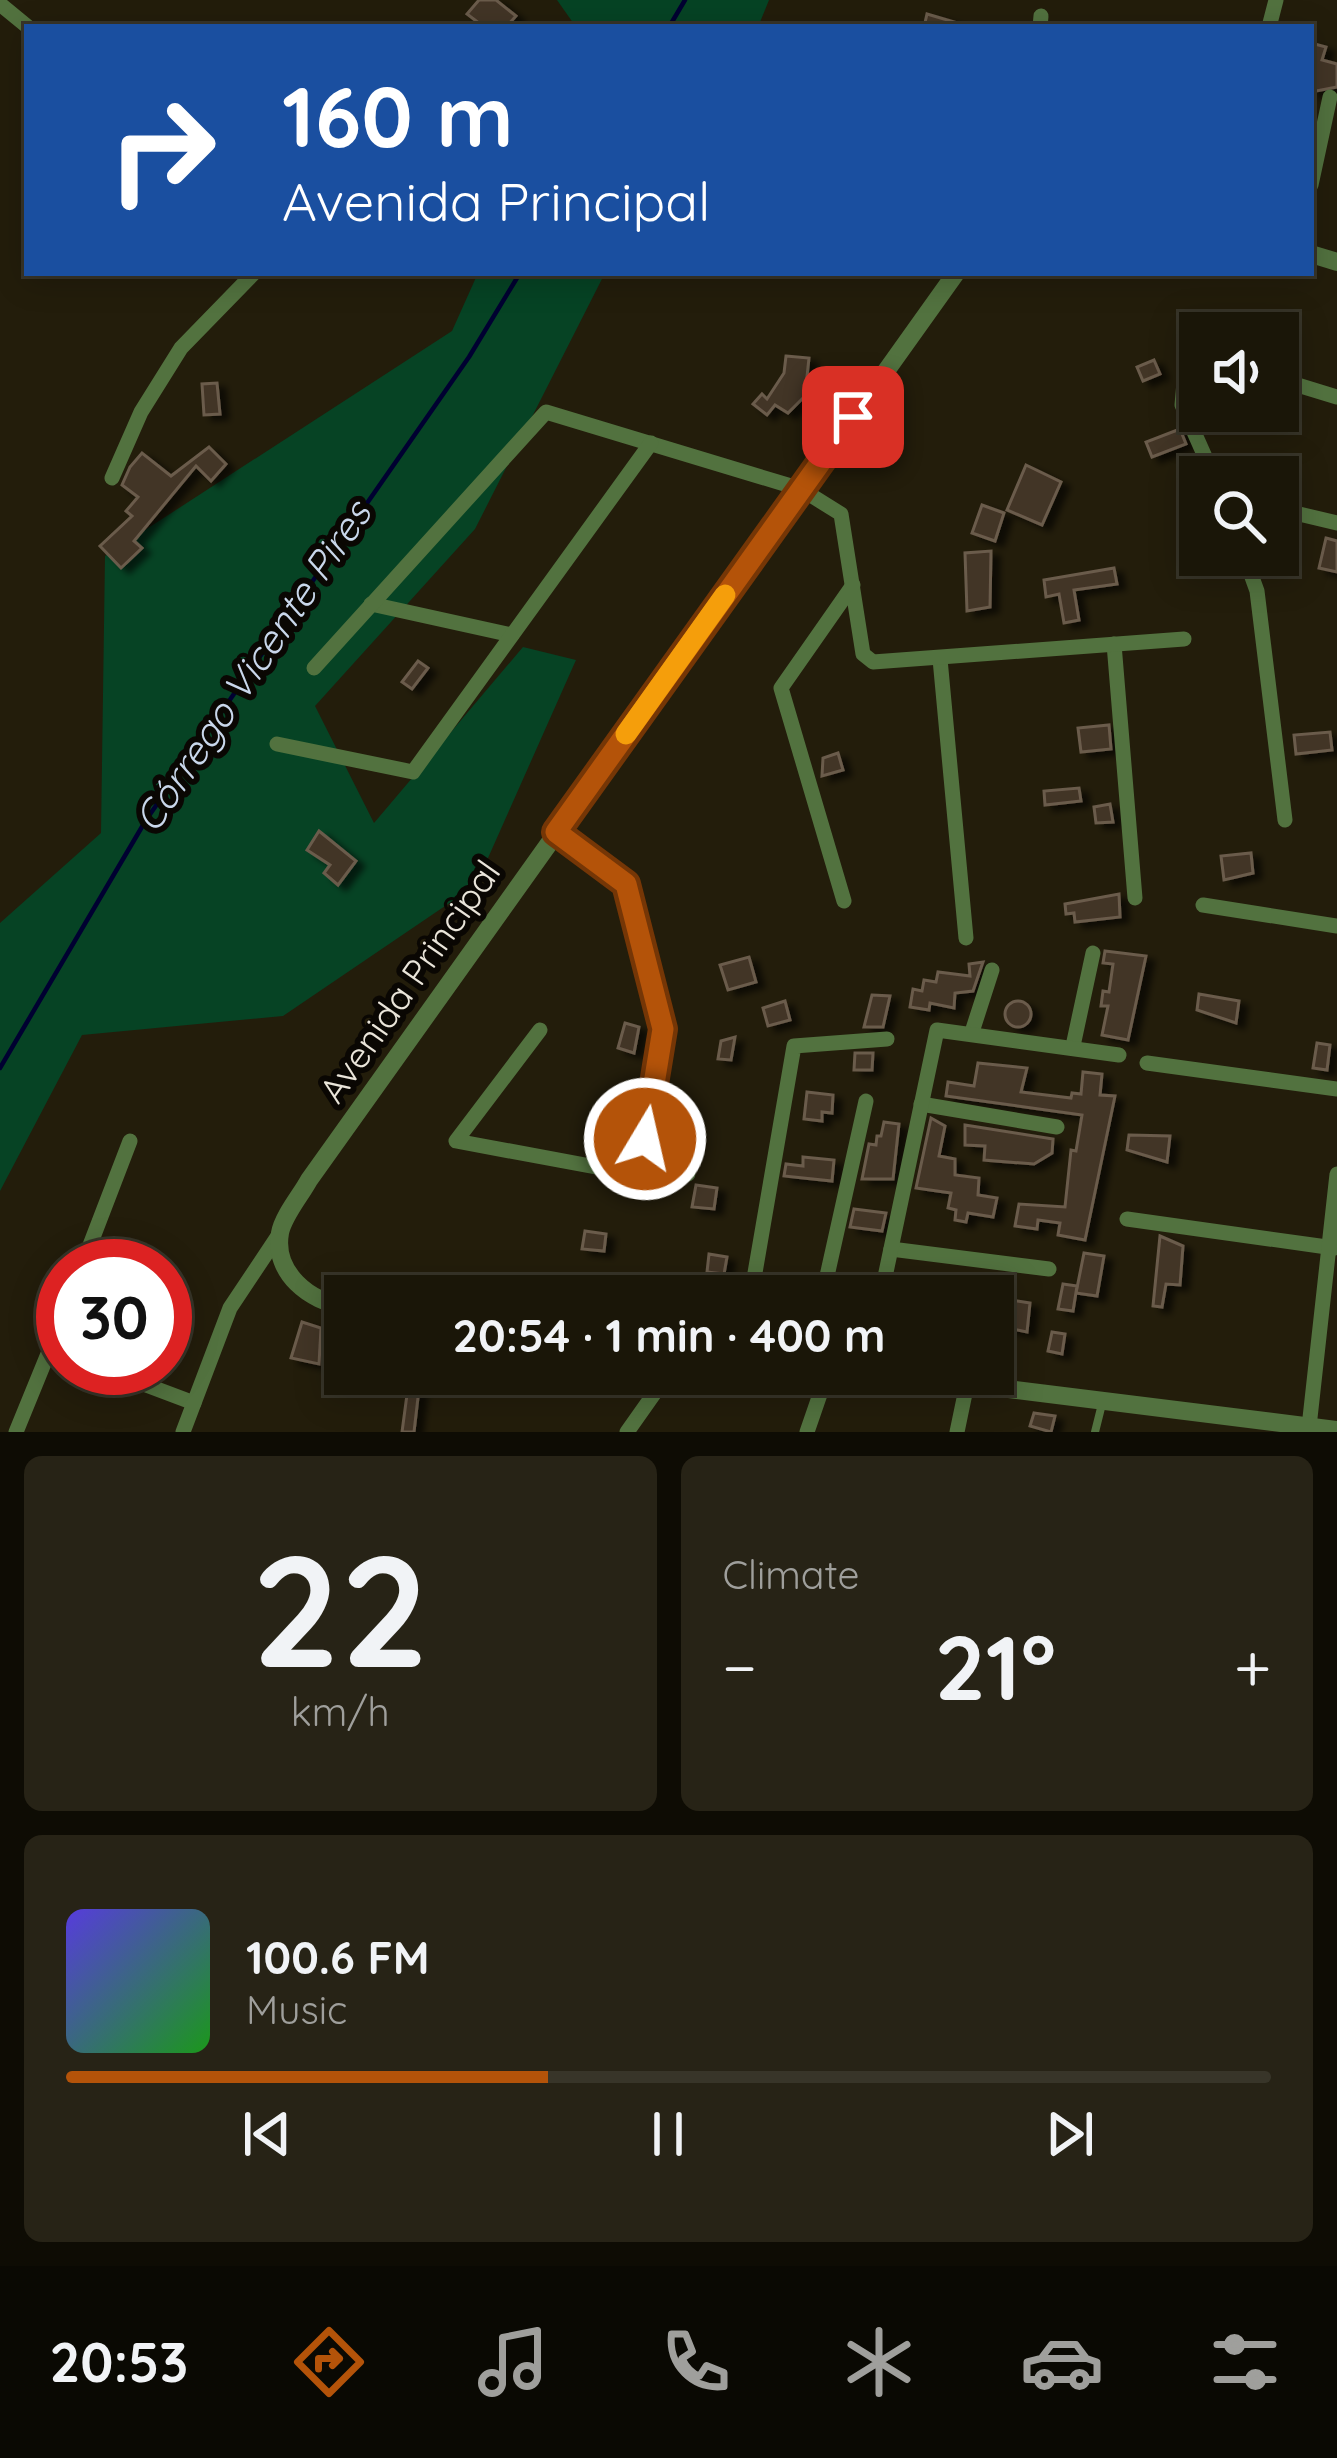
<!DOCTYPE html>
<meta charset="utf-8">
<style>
body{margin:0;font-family:Quicksand,sans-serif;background:#272316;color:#f1f3f6;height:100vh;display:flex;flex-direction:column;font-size:45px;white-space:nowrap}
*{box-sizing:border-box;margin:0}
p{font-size:39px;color:#9f9f9c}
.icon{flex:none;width:66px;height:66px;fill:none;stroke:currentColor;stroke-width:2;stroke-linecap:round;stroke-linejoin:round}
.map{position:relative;height:1432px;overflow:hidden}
.sheet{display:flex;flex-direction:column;gap:24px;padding:24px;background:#0e0c04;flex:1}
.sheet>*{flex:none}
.hud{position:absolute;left:24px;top:24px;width:1290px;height:252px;border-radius:0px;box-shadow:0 6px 30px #0003,0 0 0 3px #383529;background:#1a4fa0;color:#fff;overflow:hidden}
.fabs{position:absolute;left:1179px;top:312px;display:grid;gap:24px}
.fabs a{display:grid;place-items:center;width:120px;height:120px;border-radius:0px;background:#1a1608;box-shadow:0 6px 30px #0003,0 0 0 3px #383529;font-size:60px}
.speed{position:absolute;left:36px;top:1239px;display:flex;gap:24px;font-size:60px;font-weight:700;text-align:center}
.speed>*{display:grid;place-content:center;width:156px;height:156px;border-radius:50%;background:#1a1608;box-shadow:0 6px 30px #0003,0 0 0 3px #383529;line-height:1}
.speed .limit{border:18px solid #d22;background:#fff;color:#111}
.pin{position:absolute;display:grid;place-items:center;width:102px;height:102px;color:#fff;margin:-51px;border-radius:24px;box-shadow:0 6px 18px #0006}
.me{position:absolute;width:132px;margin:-66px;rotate:9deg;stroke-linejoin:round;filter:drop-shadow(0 0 9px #0008)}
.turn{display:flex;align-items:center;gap:42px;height:252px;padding:0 60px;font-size:54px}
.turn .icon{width:156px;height:156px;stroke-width:2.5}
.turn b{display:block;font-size:84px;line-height:102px}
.big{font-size:90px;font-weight:700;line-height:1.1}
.sheet .widget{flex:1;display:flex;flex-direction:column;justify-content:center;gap:18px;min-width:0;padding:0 42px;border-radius:18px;background:#272316}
.sheet .dial{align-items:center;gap:0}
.dial b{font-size:156px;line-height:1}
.song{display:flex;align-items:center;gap:36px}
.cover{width:144px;height:144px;border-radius:18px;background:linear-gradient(135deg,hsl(250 70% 55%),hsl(120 70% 35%))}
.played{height:12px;border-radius:6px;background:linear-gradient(90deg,#b45309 40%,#383529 40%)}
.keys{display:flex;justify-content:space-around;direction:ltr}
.heat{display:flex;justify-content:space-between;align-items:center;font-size:66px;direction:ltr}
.sheet .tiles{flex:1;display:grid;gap:24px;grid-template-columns:1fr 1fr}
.widget:last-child{grid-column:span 2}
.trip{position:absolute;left:324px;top:1275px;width:690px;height:120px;border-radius:0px;background:#1a1608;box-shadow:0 6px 30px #0003,0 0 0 3px #383529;font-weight:700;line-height:120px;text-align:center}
.tab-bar{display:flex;height:192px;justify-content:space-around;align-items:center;background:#0a0903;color:#9f9f9c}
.tab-bar .icon{width:84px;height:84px}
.tab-bar .active{color:#b45309}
.tab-bar b{font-size:54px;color:#f1f3f6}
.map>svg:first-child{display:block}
</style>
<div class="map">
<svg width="1337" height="1432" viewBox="0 0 1337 1432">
<defs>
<filter id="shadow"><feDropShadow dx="8" dy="5" stdDeviation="3" flood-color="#0009"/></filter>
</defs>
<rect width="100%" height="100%" fill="#231d0b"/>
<!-- green -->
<g fill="#064324">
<path d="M557,0h212l-11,27h-182z"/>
<path d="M478,273h127l-130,256 -160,177 59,117 149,-176 53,13 -100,225 -193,131 -201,19 -82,156v-268l101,-90 4,-277 347,-225z"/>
</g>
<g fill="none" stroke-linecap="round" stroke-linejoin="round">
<!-- stream -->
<g stroke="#000031" stroke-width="4.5">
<path d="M669,27l16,-27"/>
<path d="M0,1068l146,-248 323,-463 51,-84"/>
</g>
</g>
<!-- building -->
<g fill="#433426" stroke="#6b5b4c" stroke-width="3" filter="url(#shadow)">
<path d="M479,0h17l20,16 -10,11h-22l-17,-13z"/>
<path d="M927,14l34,10 -1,3h-36z"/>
<path d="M1311,43l15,4 -4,13 15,4v23l-26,5z"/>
<path d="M786,356l23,2 -3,28 16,10 6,-12 23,11 -13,20 -34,-18 -16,16 -13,-8 -8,10 -14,-11 9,-10 5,5 17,-26z"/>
<path d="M1154,360l6,14 -17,7 -6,-14z"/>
<path d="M217,383l3,31 -16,1 -2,-31z"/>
<path d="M1180,429l6,15 -34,13 -6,-15z"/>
<path d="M209,447l17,17 -15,17 -15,-15 -62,75 8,7 -21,20 -21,-22 32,-30 -6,-5 12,-14 -16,-12 8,-18 12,-14 29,23z"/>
<path d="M1026,465l35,17 -19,43 -35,-15z"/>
<path d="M982,505l22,8 -9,28 -23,-8z"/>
<path d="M1326,538l11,3v31l-18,-4z"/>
<path d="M991,551l-1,56 -23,4 -2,-58z"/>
<path d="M1114,568l3,16 -43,6 5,30 -15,3 -5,-29 -13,3 -2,-17z"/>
<path d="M418,661l10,7 -16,21 -10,-7z"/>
<path d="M1109,725l2,24 -30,3 -3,-24z"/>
<path d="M1330,732l2,18 -36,4 -2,-19z"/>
<path d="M838,753l5,17 -21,6 1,-18z"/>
<path d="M1079,788l2,13 -36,4 -1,-14z"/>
<path d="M1110,804l3,18 -17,1 -2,-16z"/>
<path d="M319,831l37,30 -18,24 -14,-12 6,-8 -23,-15z"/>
<path d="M1251,853l2,20 -29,7 -3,-24z"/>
<path d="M1119,894l1,23 -45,5 -1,-9 -8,1 -1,-10z"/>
<path d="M1105,951l41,5 -18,84 -26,-5 6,-29h-7l2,-15 6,1 4,-28 -10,-1z"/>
<path d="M749,957l7,25 -28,8 -8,-25z"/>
<path d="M983,962l-10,29 -18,2 -1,15 -24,-5 -1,7 -19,-3 3,-18 9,2 2,-11 12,2 2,-10 32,4 -1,-12z"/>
<path d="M1199,994l40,7 -3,22 -39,-13z"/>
<path d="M872,995l18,1 -7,31h-19z"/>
<path d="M785,1001l5,19 -22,6 -5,-18z"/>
<circle cx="1018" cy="1014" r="13"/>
<path d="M625,1023l14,4 -5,26 -16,-5z"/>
<path d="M735,1037l-4,23 -13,-1 3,-18z"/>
<path d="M1317,1043l13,2 -3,25 -14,-2z"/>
<path d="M855,1053h18l-1,17h-18z"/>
<path d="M978,1063l49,5 -6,24 50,6 1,-5 9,1 2,-22 19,2 -2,21 15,1 -30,144 -27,-5 2,-12 -22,-3 -1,9 -22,-3 4,-22 46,3 6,-57 5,1 6,-36 -136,-19 2,-14 26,4z"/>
<path d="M807,1092l26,3 -1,18 -10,-1v9l-18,-2z"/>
<path d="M931,1118l14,8 -6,30 16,3v16l24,3 -1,17 19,3 -4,19 -25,-4 -2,9 -11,-2 1,-10 -8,-2 3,-15 -35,-5z"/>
<path d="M884,1122l15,2 -6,55h-31l7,-35 7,1 1,-9h4z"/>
<path d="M965,1125l88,14 -1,14 -18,11 -50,-4 1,-14 -20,-1z"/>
<path d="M1129,1135l41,1 -3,26 -40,-12z"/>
<path d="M803,1157l31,3 -2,21 -48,-5 2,-12 17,2z"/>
<path d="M696,1185l21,3 -3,21 -22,-2z"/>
<path d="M854,1209l32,4 -4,18 -32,-4z"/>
<path d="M585,1231l21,3 -2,17 -22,-2z"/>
<path d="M1160,1236l23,10 -3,39 -14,-1 -4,23 -9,-1z"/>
<path d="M1084,1253l20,3 -7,40 -21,-3z"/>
<path d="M709,1254l18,3 -3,17 -17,-2z"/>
<path d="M1063,1284l14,2 -4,25 -15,-2z"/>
<path d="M1011,1300l19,3 -3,29 -34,-7v-19l17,2z"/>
<path d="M302,1322l19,6 -2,36 -28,-6z"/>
<path d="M1052,1332l13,2 -3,20 -14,-3z"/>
<path d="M408,1387l11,2 -5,43h-12z"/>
<path d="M1034,1413l21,3 -4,16 -21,-6z"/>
</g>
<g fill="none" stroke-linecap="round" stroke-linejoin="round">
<!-- service -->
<path stroke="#52723f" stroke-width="8" d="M1095,1432l7,-28"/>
<!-- minor -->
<g stroke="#52723f" stroke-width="15">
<path d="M0,4l28,23"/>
<path d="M1040,27l1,-11"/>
<path d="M1269,27l7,-27"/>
<path d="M1311,185l19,-88"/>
<path d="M1200,361l-15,10 -3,34 32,72"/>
<path d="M1278,379l59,18"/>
<path d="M112,478l29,-66 40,-64 73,-75"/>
<path d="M1278,509l59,14"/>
<path d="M1244,555l13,36 28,229"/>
<path d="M371,604l141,31"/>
<path d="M1114,644l21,254"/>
<path d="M940,659l26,279"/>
<path d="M314,668l232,-256 255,77 40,25 22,140 10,8 311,-23"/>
<path d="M277,744l136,28 238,-329"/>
<path d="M557,832l69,52 37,145 -24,146"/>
<path d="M844,901l-63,-213 72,-103"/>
<path d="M1203,905l134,21"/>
<path d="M540,1030l-84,111 183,34 49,-1"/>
<path d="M972,1032l20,-62"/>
<path d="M1073,1046l20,-93"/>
<path d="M1147,1063l190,26"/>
<path d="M921,1104l136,23"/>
<path d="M1127,1219l207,29"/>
<path d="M891,1249l158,20"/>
<path d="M82,1266l48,-125"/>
<path d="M752,1292l71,2 43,-193"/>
<path d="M751,1296l43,-250 93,-7"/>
<path d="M881,1296l56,-266 182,25"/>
<path d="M101,1368l93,35"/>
<path d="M1309,1427l28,-253"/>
<path d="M16,1432l47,-115"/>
<path d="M183,1432l47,-124 50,-75"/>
<path d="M627,1432l41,-58"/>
<path d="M807,1432l20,-58"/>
<path d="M957,1432l10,-48"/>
</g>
<!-- tertiary -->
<g stroke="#52723f" stroke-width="18">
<path d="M1311,254l26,8"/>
<path d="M345,1306c-35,-4 -72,-33 -65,-73 3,-17 21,-38 29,-53l647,-907"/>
<path d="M887,1374l450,56"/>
</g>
</g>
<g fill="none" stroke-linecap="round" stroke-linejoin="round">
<defs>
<path id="route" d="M645,1139l18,-110 -37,-145 -70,-52 297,-415"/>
</defs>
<!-- route casing -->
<use href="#route" stroke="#753606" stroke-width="30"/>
<!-- route -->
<use href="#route" stroke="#b45309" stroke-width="21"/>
<!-- slow -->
<path stroke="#f59e0b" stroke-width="21" d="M626,734l99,-139"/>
</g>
<g text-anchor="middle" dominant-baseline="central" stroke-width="12" stroke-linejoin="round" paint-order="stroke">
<!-- street labels -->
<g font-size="36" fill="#eae5da" stroke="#0a0703">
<text transform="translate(409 981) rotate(-55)">Avenida Principal</text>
</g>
<!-- water labels -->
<g font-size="39" font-style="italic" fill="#c9d7eb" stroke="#0a0703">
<text transform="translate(252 666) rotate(-56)">Córrego Vicente Pires</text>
</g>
</g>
</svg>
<div class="fabs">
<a><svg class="icon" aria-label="sound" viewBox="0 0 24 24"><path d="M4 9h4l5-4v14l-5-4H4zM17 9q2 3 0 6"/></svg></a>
<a><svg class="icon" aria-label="search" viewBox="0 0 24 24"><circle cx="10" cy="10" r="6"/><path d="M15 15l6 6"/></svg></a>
</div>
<div class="speed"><div class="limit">30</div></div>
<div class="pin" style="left:853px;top:417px;background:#d93025"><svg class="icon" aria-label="arrive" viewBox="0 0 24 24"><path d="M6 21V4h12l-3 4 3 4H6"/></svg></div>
<svg class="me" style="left:645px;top:1139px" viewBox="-20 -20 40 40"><circle r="17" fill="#b45309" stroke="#fff" stroke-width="3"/><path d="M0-11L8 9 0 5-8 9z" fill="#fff"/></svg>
<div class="trip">20:54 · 1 min · 400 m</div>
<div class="hud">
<div class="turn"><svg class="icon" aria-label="right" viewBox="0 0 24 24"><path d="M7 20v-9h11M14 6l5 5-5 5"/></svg><div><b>160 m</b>Avenida Principal</div></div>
</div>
</div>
<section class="sheet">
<div class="tiles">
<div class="widget dial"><b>22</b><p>km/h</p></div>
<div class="widget"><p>Climate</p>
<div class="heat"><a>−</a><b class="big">21°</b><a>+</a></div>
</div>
<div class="widget">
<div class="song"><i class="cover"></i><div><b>100.6 FM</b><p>Music</p></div></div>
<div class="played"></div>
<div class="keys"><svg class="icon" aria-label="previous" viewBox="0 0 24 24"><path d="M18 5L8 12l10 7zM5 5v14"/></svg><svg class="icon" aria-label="pause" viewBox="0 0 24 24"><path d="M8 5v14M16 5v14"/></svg><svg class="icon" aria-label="next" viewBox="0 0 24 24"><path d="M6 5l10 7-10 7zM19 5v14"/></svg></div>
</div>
</div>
</section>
<nav class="tab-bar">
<b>20:53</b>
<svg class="icon active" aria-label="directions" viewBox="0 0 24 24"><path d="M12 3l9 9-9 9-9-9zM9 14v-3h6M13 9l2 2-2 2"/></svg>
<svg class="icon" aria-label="music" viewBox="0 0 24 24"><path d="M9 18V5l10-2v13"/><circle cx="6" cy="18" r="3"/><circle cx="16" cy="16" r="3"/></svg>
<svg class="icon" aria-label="phone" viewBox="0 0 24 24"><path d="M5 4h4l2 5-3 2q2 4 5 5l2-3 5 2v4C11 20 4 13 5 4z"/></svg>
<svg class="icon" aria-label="climate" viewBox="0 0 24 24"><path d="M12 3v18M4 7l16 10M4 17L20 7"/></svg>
<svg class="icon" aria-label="car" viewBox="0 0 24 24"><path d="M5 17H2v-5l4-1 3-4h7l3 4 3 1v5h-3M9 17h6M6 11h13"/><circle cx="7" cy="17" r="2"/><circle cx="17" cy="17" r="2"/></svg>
<svg class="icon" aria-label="filters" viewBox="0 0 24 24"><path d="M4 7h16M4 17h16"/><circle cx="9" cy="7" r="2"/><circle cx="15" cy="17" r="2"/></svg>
</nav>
